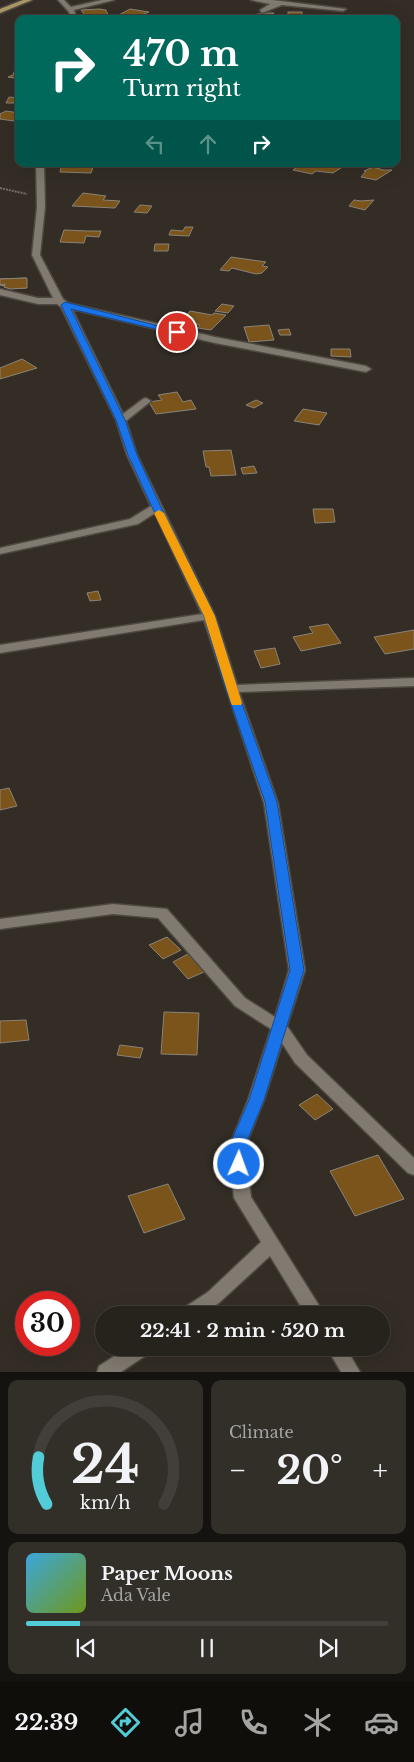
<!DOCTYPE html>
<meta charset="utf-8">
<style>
body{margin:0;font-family:"Libre Baskerville",serif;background:#322f29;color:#f1f3f6;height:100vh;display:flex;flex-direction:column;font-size:19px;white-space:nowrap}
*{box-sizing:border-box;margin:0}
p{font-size:16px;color:#a4a4a3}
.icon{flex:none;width:28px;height:28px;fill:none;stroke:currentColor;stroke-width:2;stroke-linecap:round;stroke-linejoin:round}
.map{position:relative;height:1372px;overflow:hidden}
.details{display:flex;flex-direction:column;gap:8px;padding:8px;background:#15130f;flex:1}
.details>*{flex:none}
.guide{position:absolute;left:15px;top:15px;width:385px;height:152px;border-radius:10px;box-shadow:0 5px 20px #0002,0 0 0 1px #423f3b;background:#00695c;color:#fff;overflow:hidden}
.speed{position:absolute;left:15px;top:1291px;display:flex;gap:10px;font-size:25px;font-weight:700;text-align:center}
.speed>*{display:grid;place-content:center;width:65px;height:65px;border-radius:50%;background:#26221c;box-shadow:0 5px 20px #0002,0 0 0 1px #423f3b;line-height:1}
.speed .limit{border:8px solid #d22;background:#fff;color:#111}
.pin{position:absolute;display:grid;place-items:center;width:42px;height:42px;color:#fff;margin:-21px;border:2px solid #fff;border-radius:50%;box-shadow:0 1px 5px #0007}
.me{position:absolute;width:55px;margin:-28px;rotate:2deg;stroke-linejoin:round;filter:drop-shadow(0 0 4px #0008)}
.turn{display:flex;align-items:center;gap:18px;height:105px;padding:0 25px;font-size:22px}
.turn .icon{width:65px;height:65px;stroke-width:2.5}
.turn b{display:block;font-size:35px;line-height:42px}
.lanes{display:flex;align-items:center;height:48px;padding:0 25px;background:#0003;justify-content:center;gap:25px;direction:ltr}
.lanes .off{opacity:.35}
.big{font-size:38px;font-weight:700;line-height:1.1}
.details .widget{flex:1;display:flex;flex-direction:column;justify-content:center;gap:8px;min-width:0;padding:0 18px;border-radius:10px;background:#322f29}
.details .dial{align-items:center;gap:0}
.dial svg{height:130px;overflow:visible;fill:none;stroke:#423f3b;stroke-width:7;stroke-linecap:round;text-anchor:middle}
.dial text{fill:#f1f3f6;stroke:none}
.song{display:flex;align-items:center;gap:15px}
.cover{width:60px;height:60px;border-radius:8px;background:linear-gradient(135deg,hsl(200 70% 55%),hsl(80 70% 35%))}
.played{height:5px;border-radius:2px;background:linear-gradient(90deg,#52ccd6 15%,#423f3b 15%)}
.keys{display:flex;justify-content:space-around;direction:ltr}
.heat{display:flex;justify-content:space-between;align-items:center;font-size:28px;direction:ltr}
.details .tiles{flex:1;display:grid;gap:8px;grid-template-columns:1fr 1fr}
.widget:last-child{grid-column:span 2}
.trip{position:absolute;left:95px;top:1306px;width:295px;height:50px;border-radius:25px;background:#26221c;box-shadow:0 5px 20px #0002,0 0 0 1px #423f3b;font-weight:700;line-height:50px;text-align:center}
.tab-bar{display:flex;height:80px;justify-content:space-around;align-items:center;background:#0f0e0b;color:#a4a4a3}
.tab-bar .icon{width:35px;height:35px}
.tab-bar .current{color:#52ccd6}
.tab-bar b{font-size:22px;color:#f1f3f6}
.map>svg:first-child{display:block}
</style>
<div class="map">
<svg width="414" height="1372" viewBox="0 0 414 1372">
<rect width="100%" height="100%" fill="#332d25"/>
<!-- building -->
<g fill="#7a541a" stroke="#8a8379">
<path d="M99,9l7,1 2,5h-6l1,2 -16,1 -6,-8z"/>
<path d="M130,9l19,3 -17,7 -15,-3z"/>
<rect x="288" y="12" width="14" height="4"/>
<path d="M267,13h7l-10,5 -21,-2z"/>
<path d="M16,67h3v12l-11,-2 5,-2z"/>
<path d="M9,97l10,1v5h-13z"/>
<path d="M6,111l13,2v5l-5,3 -14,-2v-5z"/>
<path d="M62,164h26l-1,3h6l-2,6 -31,-1z"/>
<path d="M293,164h50l-2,2h3l-11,7 -17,-2 -4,3 -19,-4 4,-3 -7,-1z"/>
<path d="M373,167l10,3h9l-16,10 -15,-3 5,-6h-2z"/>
<path d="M83,193l23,3 -3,4 17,1 -5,7 -43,-2z"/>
<path d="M354,200l7,1 13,-1 -9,10 -16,-4z"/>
<path d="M140,205l12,1 -5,7 -13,-1z"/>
<path d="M185,227h8l-4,9 -20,-1 2,-5 12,1z"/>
<path d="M64,230l24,1h13l-2,6 -13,-1 -2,7 -24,-1z"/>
<path d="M155,244h14l-1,7h-14z"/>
<path d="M231,257l35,5 -4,4 6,1 -6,6 -6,1 -24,-6 -3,3 -9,-1z"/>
<path d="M26,278v10h-15l-11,-3v-6z"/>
<path d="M27,278v10l-17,1 -6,-2 1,-3 -5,1v-6z"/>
<path d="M222,304l12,2 -6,7 -13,-2z"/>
<path d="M190,311l22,4 2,-2 12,2 -15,15 -13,-2 2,-3 -10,-2 4,-5 -9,-1z"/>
<path d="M269,325l5,15 -25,2 -5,-15z"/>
<path d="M289,329l2,6h-11l-2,-5z"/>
<path d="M331,349h19l1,8 -20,-1z"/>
<path d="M22,359l15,9 -37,11v-11z"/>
<path d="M177,392l6,10 8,-2 5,9 -40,5 -7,-12 13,-2 -4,-5z"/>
<path d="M256,400l7,3 -9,5 -8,-3z"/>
<path d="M303,409l24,4 -8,12 -25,-4z"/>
<path d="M231,450l5,25 -25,1 -2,-9h-3l-3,-16z"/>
<path d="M254,466l3,7 -14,1 -2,-6z"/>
<path d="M313,509h20l2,13 -20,1z"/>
<path d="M98,591l3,9 -11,1 -3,-8z"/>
<path d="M328,624l13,19 -40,8 -8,-14 20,-4 -4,-6z"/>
<path d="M414,630v19l-29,5 -11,-17z"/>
<path d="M275,648l5,16 -19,4 -7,-17z"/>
<path d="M9,788l8,18 -17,4v-20z"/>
<path d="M167,937l14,13 -18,9 -14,-14z"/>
<path d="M188,954l16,18 -16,7 -15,-17z"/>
<path d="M164,1012l35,1 -2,42 -36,-1z"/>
<path d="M26,1020l3,20 -29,3v-22z"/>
<path d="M120,1045l23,3 -3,10 -23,-3z"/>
<path d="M317,1094l16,15 -18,11 -16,-15z"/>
<path d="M378,1155l26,44 -49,17 -25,-45z"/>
<path d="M168,1184l17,35 -41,14 -16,-37z"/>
</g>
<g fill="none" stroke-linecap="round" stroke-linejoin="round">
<defs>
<g id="minor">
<path d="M58,0h6l7,7 31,-7h12l-40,10 3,9h-6l-2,-7z"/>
<path d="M251,0h21l74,9 -3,2 -61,-6 -20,8 -2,-3 10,-6z"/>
<path d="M36,164h8l1,43 -5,48 23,44 5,4 147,34 151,29 5,3 -5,3 -151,-29 -143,-34 51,105 20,-15 3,-1 5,3 -25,20 11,34 78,161 22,69 177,-7v8l-175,6 39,111 27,167 -18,56 20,29 107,103v17l-6,-2 -113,-110 -13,-20 -18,57 -19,47 6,50 74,118h-19l-36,-59 -50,46 -18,13h-23l3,-6 26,-17 53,-50 -27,-44 -5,-51 19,-47 23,-71 -36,-23 -77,-88 -45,-4 -113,15v-10l113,-15 54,5 78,89 30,19 14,-47 -25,-167 -60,-183 -204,33v-8l202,-31 -47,-101 -17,11 -138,30v-6l130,-29 21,-13 -24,-51 -11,-35 -55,-113 -4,-3h-19l-38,-9v-6l38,9h15l-21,-43 5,-48z"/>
<path d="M127,1348h23l-2,6 -27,18h-24l2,-6z"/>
<path d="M327,1348h19l14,24h-19z"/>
</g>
<path id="major" d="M23,0h9l-32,13v-4z"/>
</defs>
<!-- minor casing -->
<use href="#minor" stroke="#4e4842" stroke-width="3"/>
<!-- major casing -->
<use href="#major" stroke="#4e4842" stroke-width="3"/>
<!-- path -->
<path stroke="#746e67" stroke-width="2" stroke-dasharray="2 1" stroke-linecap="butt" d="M0,188l27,6"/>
<!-- minor -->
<use href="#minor" fill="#817a70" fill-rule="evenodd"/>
<!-- major -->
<use href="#major" fill="#a99665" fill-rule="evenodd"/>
</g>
<!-- route -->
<path fill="#1a73e8" stroke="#114b97" d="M65,302l117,30 -5,2 -106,-25 54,111 12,35 24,52 54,109 22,73 40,113 27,168 -40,130 -19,46 2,18 -3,4 -5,2 -5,-2 -5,-22 20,-46 41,-130 -25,-168 -39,-113 -22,-73 -52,-109 -24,-52 -12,-35 -55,-115z"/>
<!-- slow -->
<path fill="#f59e0b" d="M159,510l5,3 51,103 27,87 -1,2h-9l-1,-2 -27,-87 -50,-103z"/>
</svg>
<div class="speed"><div class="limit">30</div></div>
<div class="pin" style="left:177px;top:332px;background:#d93025"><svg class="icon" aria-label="arrive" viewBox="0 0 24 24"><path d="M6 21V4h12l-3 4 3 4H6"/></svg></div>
<svg class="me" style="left:239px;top:1164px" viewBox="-20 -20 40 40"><circle r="17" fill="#1a73e8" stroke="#fff" stroke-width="3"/><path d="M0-11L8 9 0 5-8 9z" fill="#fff"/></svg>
<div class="trip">22:41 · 2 min · 520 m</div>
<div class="guide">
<div class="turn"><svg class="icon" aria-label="right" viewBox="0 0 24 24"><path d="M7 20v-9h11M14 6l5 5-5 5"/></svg><div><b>470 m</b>Turn right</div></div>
<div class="lanes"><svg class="icon off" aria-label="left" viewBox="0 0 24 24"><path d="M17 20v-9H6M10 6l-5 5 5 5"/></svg><svg class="icon off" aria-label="ahead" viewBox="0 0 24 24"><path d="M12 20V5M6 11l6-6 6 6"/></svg><svg class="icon" aria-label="right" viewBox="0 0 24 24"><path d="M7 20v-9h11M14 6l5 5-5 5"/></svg></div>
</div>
</div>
<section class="details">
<div class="tiles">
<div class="widget dial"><svg viewBox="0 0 100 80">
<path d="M14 69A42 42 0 1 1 86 69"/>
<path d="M14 69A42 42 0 0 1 9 40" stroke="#52ccd6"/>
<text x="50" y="56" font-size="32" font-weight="700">24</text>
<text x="50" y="72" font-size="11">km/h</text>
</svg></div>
<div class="widget"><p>Climate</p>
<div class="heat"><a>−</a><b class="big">20°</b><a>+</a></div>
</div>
<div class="widget">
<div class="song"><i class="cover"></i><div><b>Paper Moons</b><p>Ada Vale</p></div></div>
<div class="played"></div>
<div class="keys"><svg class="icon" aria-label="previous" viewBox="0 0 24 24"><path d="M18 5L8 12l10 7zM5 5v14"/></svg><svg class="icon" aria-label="pause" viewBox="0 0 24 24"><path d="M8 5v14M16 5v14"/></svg><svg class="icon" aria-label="next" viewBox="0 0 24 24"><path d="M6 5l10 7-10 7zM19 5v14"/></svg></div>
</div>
</div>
</section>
<nav class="tab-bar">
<b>22:39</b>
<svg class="icon current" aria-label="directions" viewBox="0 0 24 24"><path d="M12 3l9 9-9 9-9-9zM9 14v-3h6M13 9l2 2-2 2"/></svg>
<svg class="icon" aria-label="music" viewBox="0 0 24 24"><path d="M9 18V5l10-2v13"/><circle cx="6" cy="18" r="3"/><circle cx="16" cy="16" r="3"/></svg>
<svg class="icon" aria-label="phone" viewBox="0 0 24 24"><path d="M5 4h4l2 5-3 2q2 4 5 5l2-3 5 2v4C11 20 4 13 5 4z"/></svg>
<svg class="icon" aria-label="climate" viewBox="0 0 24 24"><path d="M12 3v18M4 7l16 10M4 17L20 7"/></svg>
<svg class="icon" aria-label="car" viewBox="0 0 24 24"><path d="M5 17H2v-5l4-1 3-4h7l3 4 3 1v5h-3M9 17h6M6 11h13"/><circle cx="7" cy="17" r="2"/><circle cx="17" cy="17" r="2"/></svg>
</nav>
